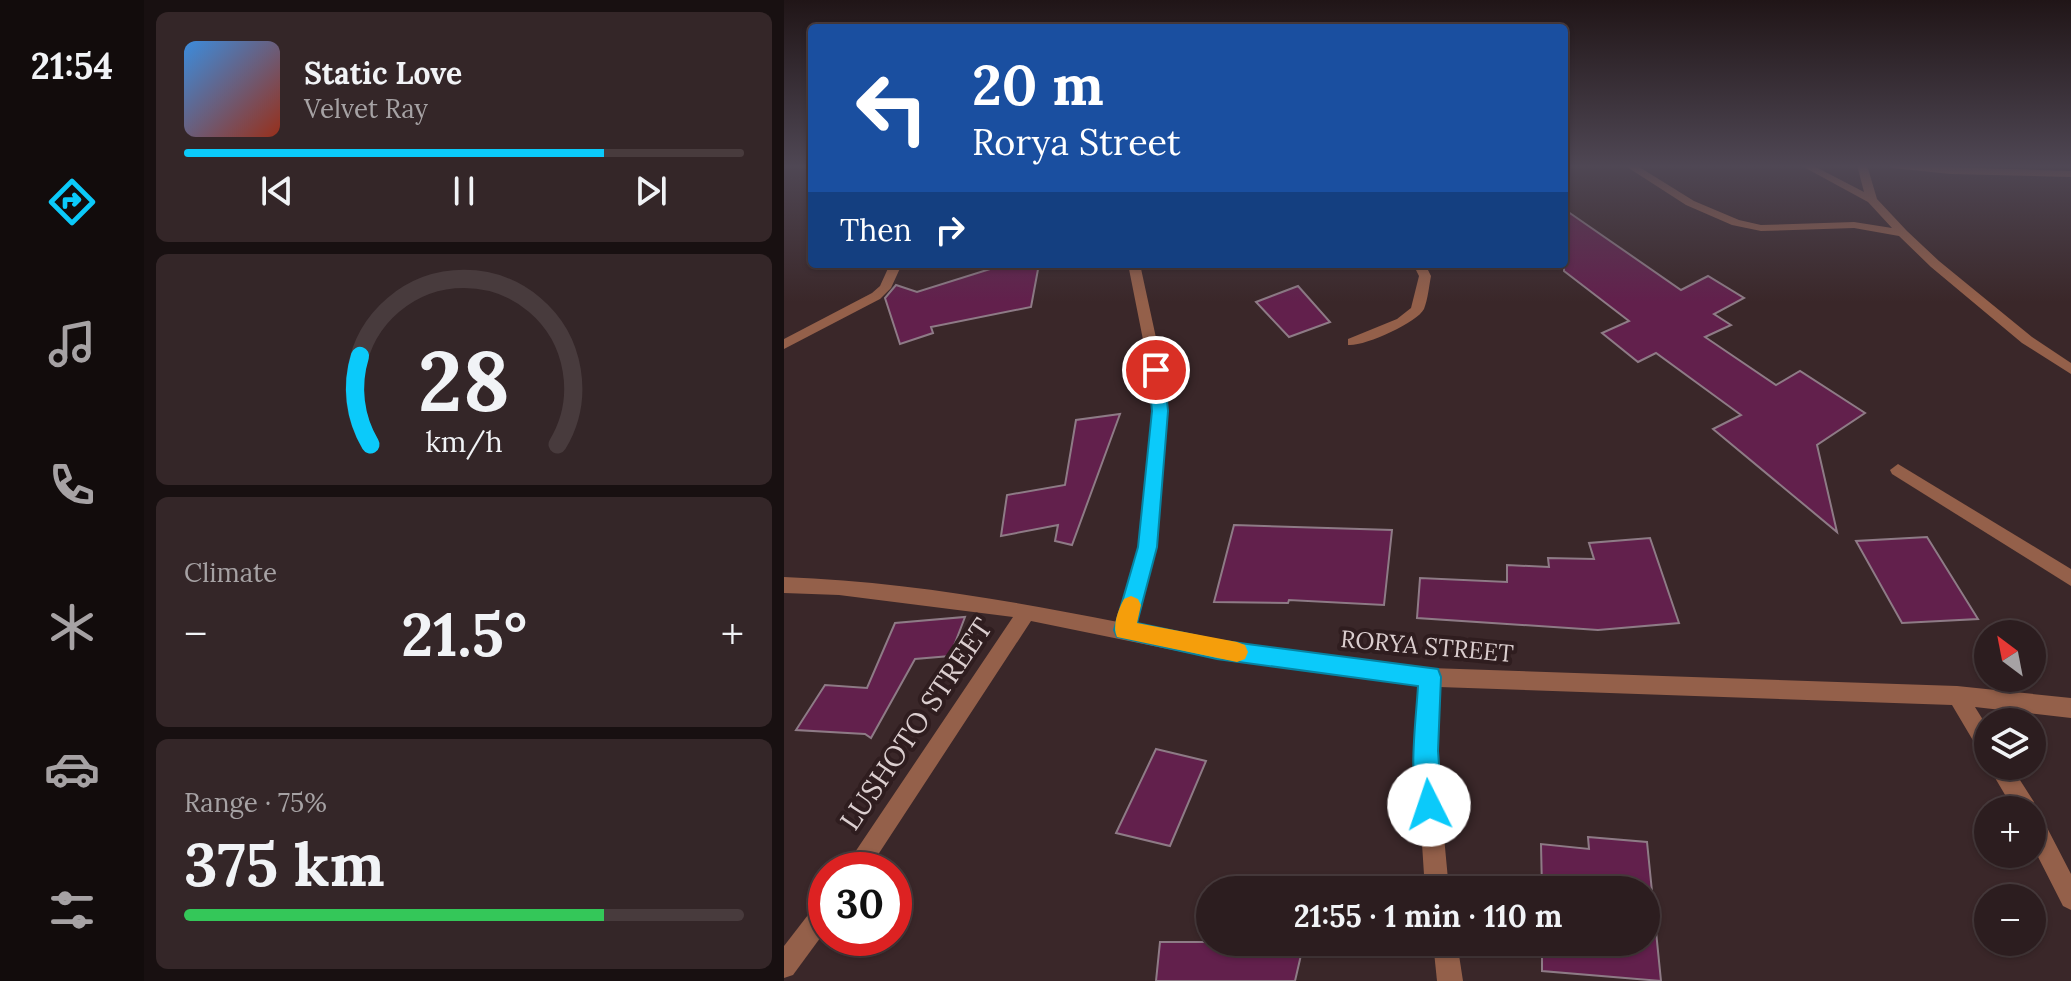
<!DOCTYPE html>
<meta charset="utf-8">
<style>
body{margin:0;font-family:Lora,serif;background:#342628;color:#f1f3f6;height:100vh;display:flex;flex-direction:column;font-size:30px;white-space:nowrap}
*{box-sizing:border-box;margin:0}
p{font-size:26px;color:#a6a2a4}
.icon{flex:none;width:44px;height:44px;fill:none;stroke:currentColor;stroke-width:2;stroke-linecap:round;stroke-linejoin:round}
.map{position:relative;flex:1;overflow:hidden}
.panel{display:flex;flex-direction:column;gap:12px;padding:12px;background:#181011;width:640px}
.panel>*{flex:none}
.hud{position:absolute;left:24px;top:24px;width:760px;height:244px;border-radius:8px;box-shadow:0 2px 6px #0004,0 0 0 2px #483b3d;background:#1a4fa0;color:#fff;overflow:hidden}
.needle{width:52px;rotate:328deg}
.tools{position:absolute;left:1190px;top:620px;display:grid;gap:16px}
.tools a{display:grid;place-items:center;width:72px;height:72px;border-radius:50%;background:#2c1d1f;box-shadow:0 2px 6px #0004,0 0 0 2px #483b3d;font-size:40px}
.speed{position:absolute;left:24px;top:852px;display:flex;gap:16px;font-size:40px;font-weight:700;text-align:center}
.speed>*{display:grid;place-content:center;width:104px;height:104px;border-radius:50%;background:#2c1d1f;box-shadow:0 2px 6px #0004,0 0 0 2px #483b3d;line-height:1}
.speed .limit{border:12px solid #d22;background:#fff;color:#111}
.pin{position:absolute;display:grid;place-items:center;width:68px;height:68px;color:#fff;margin:-34px;border:4px solid #fff;border-radius:50%;box-shadow:0 2px 8px #0007}
.me{position:absolute;width:88px;margin:-44px;rotate:356deg;stroke-linejoin:round;filter:drop-shadow(0 0 6px #0008)}
.turn{display:flex;align-items:center;gap:28px;height:168px;padding:0 32px;font-size:36px}
.turn .icon{width:104px;height:104px;stroke-width:2.5}
.turn b{display:block;font-size:56px;line-height:68px}
.then{display:flex;align-items:center;height:76px;padding:0 32px;background:#0003;gap:16px;font-size:30px}
.big{font-size:60px;font-weight:800;line-height:1.1}
.panel .card{flex:1;display:flex;flex-direction:column;justify-content:center;gap:12px;min-width:0;padding:0 28px;border-radius:12px;background:#342628}
.panel .dial{align-items:center;gap:0}
.dial svg{height:208px;overflow:visible;fill:none;stroke:#483b3d;stroke-width:7;stroke-linecap:round;text-anchor:middle}
.dial text{fill:#f1f3f6;stroke:none}
.song{display:flex;align-items:center;gap:24px}
.cover{width:96px;height:96px;border-radius:12px;background:linear-gradient(135deg,hsl(210 70% 55%),hsl(10 70% 35%))}
.played{height:8px;border-radius:4px;background:linear-gradient(90deg,#0bcafa 75%,#483b3d 75%)}
.keys{display:flex;justify-content:space-around;direction:ltr}
.heat{display:flex;justify-content:space-between;align-items:center;font-size:44px;direction:ltr}
.charge{height:12px;border-radius:6px;background:linear-gradient(90deg,#34c759 75%,#483b3d 0)}
.trip{position:absolute;left:412px;top:876px;width:464px;height:80px;border-radius:40px;background:#2c1d1f;box-shadow:0 2px 6px #0004,0 0 0 2px #483b3d;font-weight:800;line-height:80px;text-align:center}
main{display:flex;flex:1;min-height:0}
.dock{display:flex;flex-direction:column;width:144px;justify-content:space-around;align-items:center;background:#120c0c;color:#a6a2a4}
.dock .icon{width:56px;height:56px}
.dock .selected{color:#0bcafa}
.dock b{font-size:36px;color:#f1f3f6}
.map>svg:first-child{display:block}
</style>
<main>
<nav class="dock">
<b>21:54</b>
<svg class="icon selected" aria-label="directions" viewBox="0 0 24 24"><path d="M12 3l9 9-9 9-9-9zM9 14v-3h6M13 9l2 2-2 2"/></svg>
<svg class="icon" aria-label="music" viewBox="0 0 24 24"><path d="M9 18V5l10-2v13"/><circle cx="6" cy="18" r="3"/><circle cx="16" cy="16" r="3"/></svg>
<svg class="icon" aria-label="phone" viewBox="0 0 24 24"><path d="M5 4h4l2 5-3 2q2 4 5 5l2-3 5 2v4C11 20 4 13 5 4z"/></svg>
<svg class="icon" aria-label="climate" viewBox="0 0 24 24"><path d="M12 3v18M4 7l16 10M4 17L20 7"/></svg>
<svg class="icon" aria-label="car" viewBox="0 0 24 24"><path d="M5 17H2v-5l4-1 3-4h7l3 4 3 1v5h-3M9 17h6M6 11h13"/><circle cx="7" cy="17" r="2"/><circle cx="17" cy="17" r="2"/></svg>
<svg class="icon" aria-label="filters" viewBox="0 0 24 24"><path d="M4 7h16M4 17h16"/><circle cx="9" cy="7" r="2"/><circle cx="15" cy="17" r="2"/></svg>
</nav>
<section class="panel">
<div class="card">
<div class="song"><i class="cover"></i><div><b>Static Love</b><p>Velvet Ray</p></div></div>
<div class="played"></div>
<div class="keys"><svg class="icon" aria-label="previous" viewBox="0 0 24 24"><path d="M18 5L8 12l10 7zM5 5v14"/></svg><svg class="icon" aria-label="pause" viewBox="0 0 24 24"><path d="M8 5v14M16 5v14"/></svg><svg class="icon" aria-label="next" viewBox="0 0 24 24"><path d="M6 5l10 7-10 7zM19 5v14"/></svg></div>
</div>
<div class="card dial"><svg viewBox="0 0 100 80">
<path d="M14 69A42 42 0 1 1 86 69"/>
<path d="M14 69A42 42 0 0 1 10 35" stroke="#0bcafa"/>
<text x="50" y="56" font-size="32" font-weight="700">28</text>
<text x="50" y="72" font-size="11">km/h</text>
</svg></div>
<div class="card"><p>Climate</p>
<div class="heat"><a>−</a><b class="big">21.5°</b><a>+</a></div>
</div>
<div class="card"><p>Range · 75%</p><b class="big">375 km</b><div class="charge"></div></div>
</section>
<div class="map">
<svg width="1287" height="981" viewBox="0 0 1287 981">
<rect width="100%" height="100%" fill="#3a2729"/>
<!-- building -->
<g fill="#62204c" stroke="#8e7b86" stroke-width="2">
<path d="M780,209l117,81 27,-14 36,22 -30,16 17,11 -26,12 71,48 24,-14 65,42 -48,32 20,87 -124,-103 28,-14 -85,-62 -18,9 -36,-29 27,-12 -65,-50z"/>
<path d="M222,264h33l-8,43 -100,20 2,6 -33,11 -15,-46 11,-13 21,7z"/>
<path d="M514,286l32,36 -41,15 -33,-35z"/>
<path d="M336,414l-48,131 -17,-4 3,-16 -57,11 6,-41 58,-10 11,-65z"/>
<path d="M450,525l158,5 -8,75 -95,-5 -1,3 -74,-1z"/>
<path d="M1143,537l51,82 -76,4 -46,-82z"/>
<path d="M866,538l29,85 -81,7 -181,-12 3,-40 87,4v-17l42,2 -1,-9 46,1 -5,-16z"/>
<path d="M181,617l-15,39 -35,3 -44,79 -6,-4 -69,-4 29,-45 42,3 28,-65z"/>
<path d="M372,749l50,12 -36,85 -54,-13z"/>
<path d="M804,837l59,5 14,139 -119,-10v-29h104v-52h-104l-1,-46 48,5z"/>
<path d="M376,942h144l-9,39h-139z"/>
</g>
<g fill="none" stroke-linecap="round" stroke-linejoin="round">
<!-- street -->
<g fill="#94604a" fill-rule="evenodd">
<path d="M840,165h12l58,36 45,19 22,5 93,-3 38,6 -24,-26 -68,-37h12l52,27 -7,-27h10l10,34 30,32 32,30 93,76 39,26v11l-49,-31 -91,-76 -32,-31 -45,-8 -93,3 -29,-6 -46,-20z"/>
<path d="M1103,165l184,6v6l-120,-3 -59,-6z"/>
<path d="M106,264h12l-11,24 -11,11 -96,50v-10l88,-46 8,-7z"/>
<path d="M344,264h12l23,106 4,41 -10,136 -21,78 81,16 213,27 527,18 114,12v20l-96,-11 13,21v29l-7,-3 -29,-49 -513,-18 -3,64 13,139h-24l-9,-139 4,-66 -203,-26 -186,-38 -163,249h-25l170,-253 -174,-22 -55,-2v-16c113,4 223,23 334,45l21,-75 14,-136 -4,-41z"/>
<path d="M629,264h12l6,12c-2,10 -3,23 -7,33 -7,14 -61,38 -76,36v-6l49,-20 14,-11 8,-32z"/>
<path d="M1114,464l173,105v17l-179,-112 -2,-4z"/>
<path d="M1204,766h23l23,36 2,11 4,1 31,60v36l-8,-4 -31,-61v-35h-18z"/>
<path d="M42,898v32l-33,45 -9,3v-32l34,-44z"/>
<path d="M649,942h24l6,39h-26z"/>
</g>
</g>
<!-- sky -->
<linearGradient id="sky" x2="0" y2="1"><stop stop-color="#201517"/><stop offset="0.55" stop-color="#4f4754"/><stop offset="1" stop-color="#4f4754" stop-opacity="0"/></linearGradient>
<rect width="1287" height="302" fill="url(#sky)"/>
<!-- route -->
<path fill="#0bcafa" stroke="#0783a2" stroke-width="2" d="M372,365l8,5 4,41 -11,136 -20,76 80,17 221,29 3,8 -3,74 4,54 -4,9 -9,3 -8,-3c-14,-34 -5,-92 -3,-128l-201,-27 -100,-22 -3,-7 24,-83 14,-136 -4,-41z"/>
<!-- slow -->
<path fill="#f59e0b" d="M347,596l7,3 3,6 -4,18 100,19 8,3 3,7 -3,7 -8,3 -120,-25c-5,-11 1,-27 7,-38z"/>
<g text-anchor="middle" dominant-baseline="central" stroke-width="8" stroke-linejoin="round" paint-order="stroke">
<!-- street labels -->
<g font-size="24" fill="#dbcecf" stroke="#2f1d1f">
<text transform="translate(643 646) rotate(5)">RORYA STREET</text>
</g>
<!-- near-street labels -->
<g font-size="28" fill="#dbcecf" stroke="#2f1d1f">
<text transform="translate(132 724) rotate(-56)">LUSHOTO STREET</text>
</g>
</g>
</svg>
<div class="tools">
<a><svg class="needle" viewBox="-14 -14 28 28"><path d="M0-13l5 13h-10z" fill="#e53935"/><path d="M0 13l5-13h-10z" fill="#a6a2a4"/></svg></a>
<a><svg class="icon" aria-label="layers" viewBox="0 0 24 24"><path d="M12 4l9 5-9 5-9-5zM3 14l9 5 9-5"/></svg></a>
<a>+</a>
<a>−</a>
</div>
<div class="speed"><div class="limit">30</div></div>
<div class="pin" style="left:372px;top:370px;background:#d93025"><svg class="icon" aria-label="arrive" viewBox="0 0 24 24"><path d="M6 21V4h12l-3 4 3 4H6"/></svg></div>
<svg class="me" style="left:645px;top:805px" viewBox="-20 -20 40 40"><circle r="19" fill="#fff"/><path d="M0-13L10 11 0 6-10 11z" fill="#0bcafa"/></svg>
<div class="trip">21:55 · 1 min · 110 m</div>
<div class="hud">
<div class="turn"><svg class="icon" aria-label="left" viewBox="0 0 24 24"><path d="M17 20v-9H6M10 6l-5 5 5 5"/></svg><div><b>20 m</b>Rorya Street</div></div>
<div class="then">Then<svg class="icon" aria-label="right" viewBox="0 0 24 24"><path d="M7 20v-9h11M14 6l5 5-5 5"/></svg></div>
</div>
</div>
</main>
